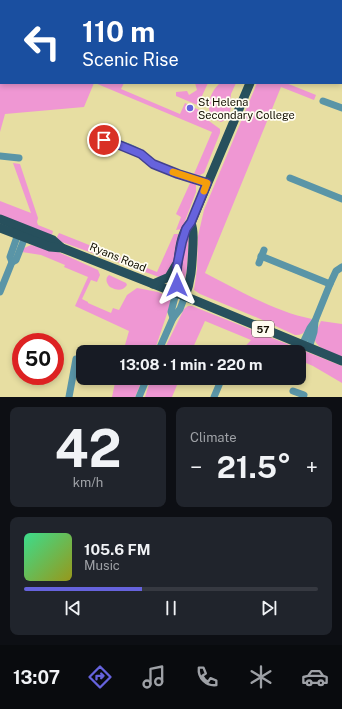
<!DOCTYPE html>
<meta charset="utf-8">
<style>
body{margin:0;font-family:"Public Sans",sans-serif;background:#20242c;color:#f1f3f6;height:100vh;display:flex;flex-direction:column;font-size:15px;white-space:nowrap}
*{box-sizing:border-box;margin:0}
p{font-size:13px;color:#9ea1a6}
.icon{flex:none;width:22px;height:22px;fill:none;stroke:currentColor;stroke-width:2;stroke-linecap:round;stroke-linejoin:round}
.map{position:relative;height:397px;overflow:hidden}
.sheet{display:flex;flex-direction:column;gap:10px;padding:10px;background:#0d0f14;flex:1}
.sheet>*{flex:none}
.banner{position:absolute;left:0px;top:0px;width:342px;height:84px;box-shadow:0 2px 6px #0003;background:#1a4fa0;color:#fff;overflow:hidden}
.speed{position:absolute;left:12px;top:333px;display:flex;gap:8px;font-size:20px;font-weight:700;text-align:center}
.speed>*{display:grid;place-content:center;width:52px;height:52px;border-radius:50%;background:#171b24;box-shadow:0 2px 6px #0003;line-height:1}
.speed .limit{border:6px solid #d22;background:#fff;color:#111}
.pin{position:absolute;display:grid;place-items:center;width:34px;height:34px;color:#fff;margin:-17px;border:2px solid #fff;border-radius:50%;box-shadow:0 1px 4px #0007}
.me{position:absolute;width:44px;margin:-22px;rotate:0deg;stroke-linejoin:round;filter:drop-shadow(0 0 3px #0008)}
.turn{display:flex;align-items:center;gap:14px;height:84px;padding:0 16px;font-size:18px}
.turn .icon{width:52px;height:52px;stroke-width:2.5}
.turn b{display:block;font-size:28px;line-height:34px}
.big{font-size:30px;font-weight:700;line-height:1.1}
.sheet .card{flex:1;display:flex;flex-direction:column;justify-content:center;gap:6px;min-width:0;padding:0 14px;border-radius:8px;background:#20242c}
.sheet .dial{align-items:center;gap:0}
.dial b{font-size:52px;line-height:1}
.song{display:flex;align-items:center;gap:12px}
.cover{width:48px;height:48px;border-radius:6px;background:linear-gradient(135deg,hsl(150 70% 55%),hsl(60 70% 35%))}
.played{height:4px;border-radius:2px;background:linear-gradient(90deg,#6663dd 40%,#363941 40%)}
.keys{display:flex;justify-content:space-around;direction:ltr}
.heat{display:flex;justify-content:space-between;align-items:center;font-size:22px;direction:ltr}
.sheet .tiles{flex:1;display:grid;gap:10px;grid-template-columns:1fr 1fr}
.card:last-child{grid-column:span 2}
.trip{position:absolute;left:76px;top:345px;width:230px;height:40px;border-radius:8px;background:#171b24;box-shadow:0 2px 6px #0003;font-weight:700;line-height:40px;text-align:center}
.tabs{display:flex;height:64px;justify-content:space-around;align-items:center;background:#090b0e;color:#9ea1a6}
.tabs .icon{width:28px;height:28px}
.tabs .on{color:#6663dd}
.tabs b{font-size:18px;color:#f1f3f6}
.map>svg:first-child{display:block}
</style>
<div class="map">
<svg width="342" height="397" viewBox="0 0 342 397">
<rect width="100%" height="100%" fill="#e7dea2"/>
<!-- green -->
<g fill="#ef97d3">
<path d="M0,64h1v19h93l-10,24 -79,7 -5,18z"/>
<path d="M95,83h29l-3,6 59,25 5,-11 20,10 4,8 11,8v4l-16,40 -4,2 -6,-1 18,-42z"/>
<path d="M195,83h13l-6,13v11l-26,-11v-4l11,-1 2,4 8,-5z"/>
<path d="M220,83h16l-5,11 -1,8 2,2c-2,7 -3,15 -11,18 -19,-7 -13,-28 -1,-39z"/>
<path d="M257,83h29l30,12 -2,5 -33,-13 -76,186c33,17 70,39 107,46 -4,8 -7,17 -17,16l-37,-17 -58,-24 -6,-4 3,-21 1,-33 6,-26z"/>
<path d="M13,163l7,1 18,54 -1,4 1,3 15,6 -1,4 -52,-17v-17l31,12z"/>
<path d="M191,181l5,4v7l-14,37 -6,1 5,-13 -5,-3z"/>
<path d="M59,233l98,39 17,-38h5l-7,35 -3,4 -10,4 -100,-36 -2,-4z"/>
<path d="M188,235l1,1 -2,33 -4,18c-7,-7 0,-44 5,-52z"/>
<path d="M31,245l25,6 42,19 2,5 -3,7 -6,-2 -9,19 6,3v1l23,10 2,-5 6,2 8,-15 10,-7 21,4 11,5 2,5 -17,50h-31l6,-21 -54,-25 13,-29 -24,-10 1,-2 -24,-10 -19,-3 2,-4z"/>
<path d="M109,275l17,8 1,2c-5,7 -11,5 -17,2 -4,-4 -5,-9 -1,-12z"/>
<path d="M188,306h4l150,60v17l-29,-17 -14,-6v-8h-19l-5,-2 -7,2h-28l11,-12 -46,-19 -14,31h-28l21,-43z"/>
<path d="M321,321l21,3v33c-8,-4 -25,-8 -27,-17 -1,-6 4,-14 6,-19z"/>
<path d="M116,378h27l-8,19h-23z"/>
<path d="M151,378h29l-8,19h-27z"/>
</g>
<g fill="none" stroke-linecap="round" stroke-linejoin="round">
<!-- minor -->
<g stroke="#5a95a7" stroke-width="7">
<path d="M323,101l19,7"/>
<path d="M104,140c9,1 30,8 38,14 4,4 7,8 12,10 17,8 36,12 53,19"/>
<path d="M101,146l3,-6 -1,-6"/>
<path d="M0,156l19,2"/>
<path d="M290,178l52,21"/>
<path d="M261,256l69,28"/>
<path d="M12,262l-2,-5 8,-23"/>
<path d="M259,263l5,-13"/>
<path d="M0,292l12,-30 4,-2 9,-23"/>
<path d="M173,318l-2,-6 5,-19"/>
<path d="M302,345l8,-17 5,-7"/>
<path d="M309,348l5,-16 1,-11 15,-37 6,-13 6,-4"/>
<path d="M158,352l15,-34 7,-9 5,-13"/>
<path d="M293,391l11,4"/>
<path d="M69,397l7,-38"/>
<path d="M139,397l8,-19"/>
<path d="M214,397l8,-19"/>
</g>
<!-- major -->
<g stroke="#27505d" stroke-width="9">
<path d="M284,1l1,-1"/>
<path d="M0,219l53,21 9,8"/>
<path d="M0,228l50,19 12,1 132,52 148,61"/>
<path d="M153,284l16,-7 7,-12"/>
<path d="M176,293c2,-17 0,-59 15,-70l59,-140"/>
<path d="M185,296c7,-17 7,-33 8,-52 0,-7 1,-14 -2,-21"/>
</g>
</g>
<g fill="none" stroke-linecap="round" stroke-linejoin="round">
<defs>
<path id="route" d="M104,140l8,2 29,12 12,10 25,10 29,9 -16,39 -5,7 -4,13 -5,24v19"/>
</defs>
<!-- route casing -->
<use href="#route" stroke="#424090" stroke-width="10"/>
<!-- route -->
<use href="#route" stroke="#6663dd" stroke-width="7"/>
<!-- slow -->
<path stroke="#f59e0b" stroke-width="7" d="M173,172l34,11 -3,8"/>
</g>
<!-- markers -->
<circle fill="#6663dd" stroke="#fffdf1" stroke-width="1.5" cx="190" cy="108" r="4"/>
<g text-anchor="middle" dominant-baseline="central" stroke-width="3.5" stroke-linejoin="round" paint-order="stroke">
<!-- shield labels -->
<rect fill="#fffdf1" stroke="#595648" stroke-width="1" x="252" y="321" width="22" height="16" rx="3"/>
<g font-size="10" font-weight="bold" fill="#120e00">
<text x="263" y="329">57</text>
</g>
<!-- poi labels -->
<g font-size="11" fill="#120e00" stroke="#fffdf1" text-anchor="start">
<text x="198" y="102">St Helena<tspan x="198" dy="13">Secondary College</tspan></text>
</g>
<!-- street labels -->
<g font-size="11" fill="#120e00" stroke="#fffdf1">
<text transform="translate(118 257) rotate(22)">Ryans Road</text>
</g>
</g>
</svg>
<div class="speed"><div class="limit">50</div></div>
<div class="pin" style="left:104px;top:140px;background:#d93025"><svg class="icon" aria-label="arrive" viewBox="0 0 24 24"><path d="M6 21V4h12l-3 4 3 4H6"/></svg></div>
<svg class="me" style="left:177px;top:285px" viewBox="-20 -20 40 40"><path d="M0-17L14 15 0 8-14 15z" fill="#6663dd" stroke="#fff" stroke-width="4"/></svg>
<div class="trip">13:08 · 1 min · 220 m</div>
<div class="banner">
<div class="turn"><svg class="icon" aria-label="left" viewBox="0 0 24 24"><path d="M17 20v-9H6M10 6l-5 5 5 5"/></svg><div><b>110 m</b>Scenic Rise</div></div>
</div>
</div>
<section class="sheet">
<div class="tiles">
<div class="card dial"><b>42</b><p>km/h</p></div>
<div class="card"><p>Climate</p>
<div class="heat"><a>−</a><b class="big">21.5°</b><a>+</a></div>
</div>
<div class="card">
<div class="song"><i class="cover"></i><div><b>105.6 FM</b><p>Music</p></div></div>
<div class="played"></div>
<div class="keys"><svg class="icon" aria-label="previous" viewBox="0 0 24 24"><path d="M18 5L8 12l10 7zM5 5v14"/></svg><svg class="icon" aria-label="pause" viewBox="0 0 24 24"><path d="M8 5v14M16 5v14"/></svg><svg class="icon" aria-label="next" viewBox="0 0 24 24"><path d="M6 5l10 7-10 7zM19 5v14"/></svg></div>
</div>
</div>
</section>
<nav class="tabs">
<b>13:07</b>
<svg class="icon on" aria-label="directions" viewBox="0 0 24 24"><path d="M12 3l9 9-9 9-9-9zM9 14v-3h6M13 9l2 2-2 2"/></svg>
<svg class="icon" aria-label="music" viewBox="0 0 24 24"><path d="M9 18V5l10-2v13"/><circle cx="6" cy="18" r="3"/><circle cx="16" cy="16" r="3"/></svg>
<svg class="icon" aria-label="phone" viewBox="0 0 24 24"><path d="M5 4h4l2 5-3 2q2 4 5 5l2-3 5 2v4C11 20 4 13 5 4z"/></svg>
<svg class="icon" aria-label="climate" viewBox="0 0 24 24"><path d="M12 3v18M4 7l16 10M4 17L20 7"/></svg>
<svg class="icon" aria-label="car" viewBox="0 0 24 24"><path d="M5 17H2v-5l4-1 3-4h7l3 4 3 1v5h-3M9 17h6M6 11h13"/><circle cx="7" cy="17" r="2"/><circle cx="17" cy="17" r="2"/></svg>
</nav>
